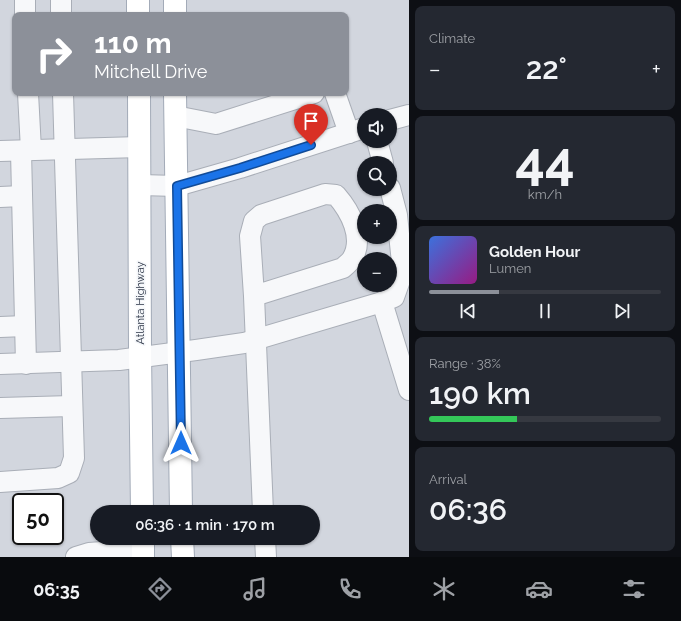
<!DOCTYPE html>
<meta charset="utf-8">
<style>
body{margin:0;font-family:Raleway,sans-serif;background:#242831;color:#f1f3f6;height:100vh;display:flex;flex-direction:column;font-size:15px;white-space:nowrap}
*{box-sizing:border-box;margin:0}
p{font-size:13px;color:#9ea1a6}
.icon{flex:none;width:22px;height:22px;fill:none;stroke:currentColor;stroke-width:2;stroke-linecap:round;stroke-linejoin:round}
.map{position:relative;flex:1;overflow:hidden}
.side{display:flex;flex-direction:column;gap:6px;padding:6px;background:#0d0f14;width:272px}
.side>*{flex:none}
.guide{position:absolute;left:12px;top:12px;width:337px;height:84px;border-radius:8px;box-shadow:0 1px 3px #0004;background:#8c9099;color:#fff;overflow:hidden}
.tools{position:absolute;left:357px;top:108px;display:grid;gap:8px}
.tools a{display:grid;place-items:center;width:40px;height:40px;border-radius:50%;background:#171b24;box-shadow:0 1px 3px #0004;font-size:20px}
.speed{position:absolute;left:12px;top:493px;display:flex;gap:8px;font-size:20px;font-weight:700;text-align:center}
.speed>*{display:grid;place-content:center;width:52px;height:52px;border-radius:50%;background:#171b24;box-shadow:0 1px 3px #0004;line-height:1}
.speed .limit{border:2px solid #111;border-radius:6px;background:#fff;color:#111}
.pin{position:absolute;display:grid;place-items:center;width:34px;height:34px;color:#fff;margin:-41px -17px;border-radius:50% 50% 50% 0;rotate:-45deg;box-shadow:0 0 4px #0007}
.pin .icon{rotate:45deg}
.me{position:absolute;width:44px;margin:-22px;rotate:0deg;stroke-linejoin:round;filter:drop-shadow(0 0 3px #0008)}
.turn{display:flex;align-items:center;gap:14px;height:84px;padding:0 16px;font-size:18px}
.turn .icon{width:52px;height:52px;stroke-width:2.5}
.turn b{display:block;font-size:28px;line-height:34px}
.big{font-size:30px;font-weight:600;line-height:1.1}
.side .tile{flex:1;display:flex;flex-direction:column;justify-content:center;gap:6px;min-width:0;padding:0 14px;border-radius:8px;background:#242831}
.side .dial{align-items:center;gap:0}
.dial b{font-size:52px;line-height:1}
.song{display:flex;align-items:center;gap:12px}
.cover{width:48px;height:48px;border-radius:6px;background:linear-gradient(135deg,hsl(220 70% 55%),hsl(310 70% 35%))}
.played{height:4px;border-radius:2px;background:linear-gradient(90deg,#8c9099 30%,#363941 30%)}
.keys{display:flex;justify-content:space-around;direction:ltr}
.heat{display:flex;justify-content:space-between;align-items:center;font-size:22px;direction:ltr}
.charge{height:6px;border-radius:3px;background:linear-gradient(90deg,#34c759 38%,#363941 0)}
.trip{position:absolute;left:90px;top:505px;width:230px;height:40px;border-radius:20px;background:#171b24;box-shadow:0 1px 3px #0004;font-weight:600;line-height:40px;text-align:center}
.dock{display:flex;height:64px;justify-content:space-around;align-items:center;background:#090b0e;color:#9ea1a6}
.dock .icon{width:28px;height:28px}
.dock .active{color:#8c9099}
.dock b{font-size:18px;color:#f1f3f6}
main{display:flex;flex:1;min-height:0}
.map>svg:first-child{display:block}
</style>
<main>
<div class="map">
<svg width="409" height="557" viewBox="0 0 409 557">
<rect width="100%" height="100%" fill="#e4e7ec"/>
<!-- built -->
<path fill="#d2d6de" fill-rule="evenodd" d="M0,0h409v557h-409zM15,15h331v78h-331zM364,115h26v26h-26zM364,163h26v26h-26zM364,211h26v26h-26zM364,259h26v26h-26zM21,502h34v34h-34zM97,512h216v26h-216z"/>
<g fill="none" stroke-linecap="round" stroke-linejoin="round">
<defs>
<g id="minor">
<path d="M25,0v15"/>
<path d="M61,0v15"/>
<path d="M28,93l3,57"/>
<path d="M335,93l14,40"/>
<path d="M175,116l41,8 98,-31"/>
<path d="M390,120l19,-5"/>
<path d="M377,141l6,22"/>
<path d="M0,151l140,-4"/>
<path d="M21,151l5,213"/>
<path d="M140,185l37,1 63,-18 124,-40"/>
<path d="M0,197l22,-1"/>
<path d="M254,296l89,-28c3,-3 7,-6 9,-9 13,-21 -2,-48 -16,-64l-11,-1 -64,21 -7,6 -4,15 4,60 9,216"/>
<path d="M382,302l27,88"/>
<path d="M0,327l25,-1"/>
<path d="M0,364l119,-4 77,-10 48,-7 138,-41 12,-5 9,-25 -6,-57 -7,-27"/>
<path d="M0,408l72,-2"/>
<path d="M0,482l58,-4 11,-5 5,-15 -11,-365"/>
<path d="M265,538l1,19"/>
<path d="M76,557l13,-4 54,-4"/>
</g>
<g id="major">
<path d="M138,0v15"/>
<path d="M175,0v15"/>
<path d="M139,93l1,258 2,161"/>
<path d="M175,93l6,419"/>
<path d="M143,538v19"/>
<path d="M182,538l1,19"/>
</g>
</defs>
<!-- minor casing -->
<use href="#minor" stroke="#a9aeb7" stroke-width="22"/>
<!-- major casing -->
<use href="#major" stroke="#a3abb8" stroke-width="24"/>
<!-- minor -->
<use href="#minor" stroke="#f7f8fa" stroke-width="20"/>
<!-- major -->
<use href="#major" stroke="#fff" stroke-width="22"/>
</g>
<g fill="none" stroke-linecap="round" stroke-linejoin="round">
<defs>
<path id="route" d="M181,443l-4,-257 63,-18 71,-23"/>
</defs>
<!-- route casing -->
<use href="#route" stroke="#114b97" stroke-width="10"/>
<!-- route -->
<use href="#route" stroke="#1a73e8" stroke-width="7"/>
</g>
<g text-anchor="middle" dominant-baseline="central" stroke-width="3" stroke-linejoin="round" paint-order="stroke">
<!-- street labels -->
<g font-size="11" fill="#2b3445" stroke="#f4f6f9">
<text transform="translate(140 303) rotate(-90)">Atlanta Highway</text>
</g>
</g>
</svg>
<div class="tools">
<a><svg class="icon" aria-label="sound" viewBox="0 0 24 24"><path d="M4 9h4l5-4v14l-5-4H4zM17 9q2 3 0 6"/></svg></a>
<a><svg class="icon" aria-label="search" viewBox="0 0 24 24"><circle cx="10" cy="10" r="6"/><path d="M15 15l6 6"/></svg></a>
<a>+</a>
<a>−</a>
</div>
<div class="speed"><div class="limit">50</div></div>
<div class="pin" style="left:311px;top:145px;background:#d93025"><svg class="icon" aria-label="arrive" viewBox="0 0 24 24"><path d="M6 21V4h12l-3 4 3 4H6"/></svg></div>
<svg class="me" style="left:181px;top:443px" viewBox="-20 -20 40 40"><path d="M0-17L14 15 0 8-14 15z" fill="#1a73e8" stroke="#fff" stroke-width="4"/></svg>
<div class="trip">06:36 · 1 min · 170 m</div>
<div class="guide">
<div class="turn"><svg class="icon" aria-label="right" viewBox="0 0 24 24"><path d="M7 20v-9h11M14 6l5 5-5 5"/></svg><div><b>110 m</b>Mitchell Drive</div></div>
</div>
</div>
<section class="side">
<div class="tile"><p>Climate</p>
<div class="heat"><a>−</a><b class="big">22°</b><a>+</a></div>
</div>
<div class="tile dial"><b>44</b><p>km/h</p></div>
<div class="tile">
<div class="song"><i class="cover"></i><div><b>Golden Hour</b><p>Lumen</p></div></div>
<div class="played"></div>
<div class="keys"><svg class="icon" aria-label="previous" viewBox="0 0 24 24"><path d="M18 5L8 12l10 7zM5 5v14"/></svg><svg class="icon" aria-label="pause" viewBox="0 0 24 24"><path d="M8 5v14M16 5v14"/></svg><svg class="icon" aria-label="next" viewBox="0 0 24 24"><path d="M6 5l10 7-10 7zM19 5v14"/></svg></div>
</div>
<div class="tile"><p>Range · 38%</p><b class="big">190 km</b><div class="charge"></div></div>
<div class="tile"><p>Arrival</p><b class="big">06:36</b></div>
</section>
</main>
<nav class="dock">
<b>06:35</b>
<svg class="icon active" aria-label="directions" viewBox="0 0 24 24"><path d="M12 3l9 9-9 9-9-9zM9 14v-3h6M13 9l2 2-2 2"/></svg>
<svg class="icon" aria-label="music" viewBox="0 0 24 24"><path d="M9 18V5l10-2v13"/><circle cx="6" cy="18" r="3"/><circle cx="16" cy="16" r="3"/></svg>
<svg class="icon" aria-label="phone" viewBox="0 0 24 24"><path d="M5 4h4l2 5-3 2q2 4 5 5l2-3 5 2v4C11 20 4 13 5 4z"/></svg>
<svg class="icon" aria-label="climate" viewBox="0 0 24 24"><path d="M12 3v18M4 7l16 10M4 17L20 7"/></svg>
<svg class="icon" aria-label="car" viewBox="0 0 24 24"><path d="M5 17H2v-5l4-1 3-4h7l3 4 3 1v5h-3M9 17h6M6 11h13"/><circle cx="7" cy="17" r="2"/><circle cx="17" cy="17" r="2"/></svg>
<svg class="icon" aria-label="filters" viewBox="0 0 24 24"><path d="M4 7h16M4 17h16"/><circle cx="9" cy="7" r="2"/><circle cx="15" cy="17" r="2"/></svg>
</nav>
